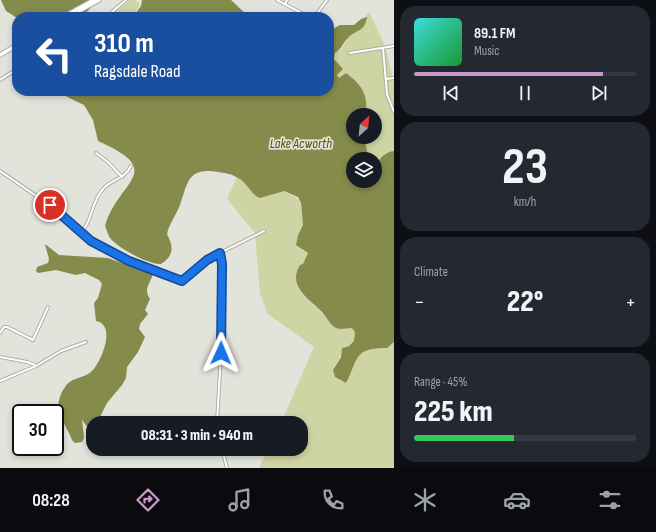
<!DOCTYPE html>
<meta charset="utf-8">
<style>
body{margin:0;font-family:"Sofia Sans Condensed",sans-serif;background:#242831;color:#f1f3f6;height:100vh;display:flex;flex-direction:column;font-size:15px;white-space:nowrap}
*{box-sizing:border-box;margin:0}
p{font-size:13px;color:#9ea1a6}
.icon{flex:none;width:22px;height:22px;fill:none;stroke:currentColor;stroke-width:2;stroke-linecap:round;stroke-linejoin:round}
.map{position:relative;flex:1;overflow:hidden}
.sheet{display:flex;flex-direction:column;gap:6px;padding:6px;background:#0d0f14;width:262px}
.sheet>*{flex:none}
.top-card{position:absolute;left:12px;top:12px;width:322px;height:84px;border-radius:16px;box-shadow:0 2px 6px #0003;background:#1a4fa0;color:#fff;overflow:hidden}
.needle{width:26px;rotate:27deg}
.buttons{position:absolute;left:346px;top:108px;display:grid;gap:8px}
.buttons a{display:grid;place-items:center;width:36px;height:36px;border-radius:50%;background:#171b24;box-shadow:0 2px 6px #0003;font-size:20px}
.speed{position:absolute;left:12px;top:404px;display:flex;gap:8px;font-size:20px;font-weight:700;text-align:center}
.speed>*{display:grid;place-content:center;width:52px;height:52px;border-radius:50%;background:#171b24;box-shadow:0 2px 6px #0003;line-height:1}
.speed .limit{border:2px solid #111;border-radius:6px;background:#fff;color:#111}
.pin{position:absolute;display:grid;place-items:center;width:34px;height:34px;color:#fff;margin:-17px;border:2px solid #fff;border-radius:50%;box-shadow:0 1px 4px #0007}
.me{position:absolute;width:44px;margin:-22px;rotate:1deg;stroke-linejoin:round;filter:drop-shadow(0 0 3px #0008)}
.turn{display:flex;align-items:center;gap:14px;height:84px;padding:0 16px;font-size:18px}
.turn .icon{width:52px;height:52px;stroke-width:2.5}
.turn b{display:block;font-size:28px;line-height:34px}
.big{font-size:30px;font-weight:800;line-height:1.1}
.sheet .widget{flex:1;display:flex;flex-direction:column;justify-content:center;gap:6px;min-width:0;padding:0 14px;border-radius:16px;background:#242831}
.sheet .dial{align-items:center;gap:0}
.dial b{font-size:52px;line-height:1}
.song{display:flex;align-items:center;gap:12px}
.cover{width:48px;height:48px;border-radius:6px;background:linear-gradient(135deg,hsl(180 70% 55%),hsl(130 70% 35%))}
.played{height:4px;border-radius:2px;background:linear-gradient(90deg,#c598c8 85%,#363941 85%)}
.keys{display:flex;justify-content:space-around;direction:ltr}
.heat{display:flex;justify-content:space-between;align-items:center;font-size:22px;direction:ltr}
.charge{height:6px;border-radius:3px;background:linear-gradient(90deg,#34c759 45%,#363941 0)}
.trip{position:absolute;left:86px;top:416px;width:222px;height:40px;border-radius:16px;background:#171b24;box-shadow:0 2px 6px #0003;font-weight:800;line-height:40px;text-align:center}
.tabs{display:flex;height:64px;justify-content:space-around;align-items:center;background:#090b0e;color:#9ea1a6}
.tabs .icon{width:28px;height:28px}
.tabs .selected{color:#c598c8}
.tabs b{font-size:18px;color:#f1f3f6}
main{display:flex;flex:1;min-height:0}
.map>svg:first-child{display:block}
</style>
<main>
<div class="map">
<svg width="394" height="468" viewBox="0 0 394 468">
<rect width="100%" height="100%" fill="#e2e3da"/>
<!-- green -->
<g fill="#ced4a3">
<path d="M130,0h5l5,4 -7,13h-24z"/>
<path d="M369,12l16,34 9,37v68l-10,3 -9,11v-6h-6l-5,-22h11v-22h-10c5,-18 -5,-32 -19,-42l-7,5 -2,-3 6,-6 -8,-8 -1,-5 2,-3 6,-4 6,-12 5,-2z"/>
<path d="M237,177c9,6 13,13 20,20l27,-6 16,9 3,25 -5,10 4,15 6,3c-5,21 -18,15 -6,41l36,35 14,-1 3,4v9l-6,5h-4c-5,7 -6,14 -11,21l1,10 7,5c11,-6 10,-21 19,-29 10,-9 24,-2 33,-11v126h-135l9,-19h33v-26h-20l33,-76 -46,-33 -8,-20 -5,-61 -28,-34z"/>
</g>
<!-- water -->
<g fill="#858b4b">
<path d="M1,0h97l-16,17 -65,1 -11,-7z"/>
<path d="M142,0h89l15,14 12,3h-125l8,-11z"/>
<path d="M367,17c-2,15 -12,13 -19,21 -6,5 -5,10 -13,15l-1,6 9,10 -6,6 2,3 7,-5c15,11 24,23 19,42h-12v22h11l5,22h-16v22h22c0,-13 3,-28 19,-30v191l-7,6c-34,0 -28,10 -41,35l-11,-6 -2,-7 8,-13 1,-9 7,-2 5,-5 1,-9 -3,-4c-5,0 -12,2 -16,0 -6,-3 -10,-12 -15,-17 -12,-12 -34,-25 -21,-46l3,-1 5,-11 -12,-8 2,-10 5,-10 -2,-22 -3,-6 -14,-6 -24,7c-10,-4 -12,-15 -22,-20 -6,-4 -13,-5 -20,-6 -30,-5 -30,10 -38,33 -3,8 -9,16 -12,25l-1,4c6,12 8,21 -6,30 -12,1 -43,-16 -51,-26 -2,-3 -3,-8 -5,-12 13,-46 63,-54 -7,-85l-5,-21 -9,-15 -29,-14h274v-60l11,-6h14l7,-6z"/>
<path d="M45,244l14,11 49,3 45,16c-3,10 -10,15 -3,25l-5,11 3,4 -8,10 -1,5 6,8 -7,15 -11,15 -1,11 -4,7 -15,18 -7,14v6h-7v11l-11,-14 2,18 -2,4 -7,1 -3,-3c-5,-14 -18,-28 -12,-43 9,-24 20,-15 32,-26 9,-9 25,-46 4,-50l-2,-18 4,-5 4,-14 -3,-4 -14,-7 -9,2 -20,-5 -18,3 -2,-2 1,-4 11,-4 1,-4z"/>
</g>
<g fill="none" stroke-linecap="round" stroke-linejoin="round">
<defs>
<g id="minor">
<path d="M277,0l32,17"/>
<path d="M285,4l2,-4"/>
<path d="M106,17l20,-17"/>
<path d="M310,17l6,-2 11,-15"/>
<path d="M383,48l4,46 7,18"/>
<path d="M350,53l44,-7"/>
<path d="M386,79l8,-1"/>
<path d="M0,80l17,-11"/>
<path d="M96,153l12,9 14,15"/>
<path d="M0,171l61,42 30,28 38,20 53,20 28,-23 54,-27"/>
<path d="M81,233c12,-13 10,-31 22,-44 8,-10 21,-9 28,-23"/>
<path d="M0,333l4,-6h3l26,13 15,-33"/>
<path d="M0,357l27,5 8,3"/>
<path d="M0,381l36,-15 25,-15 25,-9"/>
<path d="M217,423l4,-70 1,-89 -2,-11"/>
<path d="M222,449l5,19"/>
</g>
<g id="primary">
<path d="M63,17l31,-17"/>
<path d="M68,17l31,-17"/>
<path d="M0,55l17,-10"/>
</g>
</defs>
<!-- minor casing -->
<use href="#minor" stroke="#acaea5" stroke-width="4"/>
<!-- primary casing -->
<use href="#primary" stroke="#acaea5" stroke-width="5.5"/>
<!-- minor -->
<use href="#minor" stroke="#fff" stroke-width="2"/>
<!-- primary -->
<use href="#primary" stroke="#fff" stroke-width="3.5"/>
</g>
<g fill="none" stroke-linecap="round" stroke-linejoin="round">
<defs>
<path id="route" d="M50,205l41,36 38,20 53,20 25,-21 13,-7 2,11 -1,89"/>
</defs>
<!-- route casing -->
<use href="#route" stroke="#114b97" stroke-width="10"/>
<!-- route -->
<use href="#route" stroke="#1a73e8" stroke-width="7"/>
</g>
<g text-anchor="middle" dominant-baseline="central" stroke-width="3.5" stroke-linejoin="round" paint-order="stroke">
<!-- water labels -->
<g font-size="14" font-style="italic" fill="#4f5403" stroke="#e2e3da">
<text x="301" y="143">Lake Acworth</text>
</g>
</g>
</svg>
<div class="buttons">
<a><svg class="needle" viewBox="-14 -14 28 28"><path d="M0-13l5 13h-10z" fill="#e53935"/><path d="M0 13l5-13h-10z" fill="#9ea1a6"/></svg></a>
<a><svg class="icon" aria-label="layers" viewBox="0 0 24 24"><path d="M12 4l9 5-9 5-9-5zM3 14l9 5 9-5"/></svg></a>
</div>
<div class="speed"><div class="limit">30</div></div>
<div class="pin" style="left:50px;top:205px;background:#d93025"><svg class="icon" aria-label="arrive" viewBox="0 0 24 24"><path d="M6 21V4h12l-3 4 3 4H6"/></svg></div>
<svg class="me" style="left:221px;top:353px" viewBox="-20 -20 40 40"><path d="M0-17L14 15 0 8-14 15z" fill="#1a73e8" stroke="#fff" stroke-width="4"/></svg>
<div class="trip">08:31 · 3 min · 940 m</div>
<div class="top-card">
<div class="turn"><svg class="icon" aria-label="left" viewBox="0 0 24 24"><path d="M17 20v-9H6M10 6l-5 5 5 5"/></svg><div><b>310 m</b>Ragsdale Road</div></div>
</div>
</div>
<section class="sheet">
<div class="widget">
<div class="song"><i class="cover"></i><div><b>89.1 FM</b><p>Music</p></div></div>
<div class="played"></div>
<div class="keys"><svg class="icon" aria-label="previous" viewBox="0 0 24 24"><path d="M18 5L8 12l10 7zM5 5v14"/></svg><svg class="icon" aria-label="pause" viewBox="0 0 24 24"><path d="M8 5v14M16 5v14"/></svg><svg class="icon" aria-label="next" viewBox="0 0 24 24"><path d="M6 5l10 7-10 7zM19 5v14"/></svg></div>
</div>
<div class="widget dial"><b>23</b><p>km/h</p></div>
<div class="widget"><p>Climate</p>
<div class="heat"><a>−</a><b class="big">22°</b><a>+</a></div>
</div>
<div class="widget"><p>Range · 45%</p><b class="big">225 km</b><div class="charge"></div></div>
</section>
</main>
<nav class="tabs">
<b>08:28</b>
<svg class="icon selected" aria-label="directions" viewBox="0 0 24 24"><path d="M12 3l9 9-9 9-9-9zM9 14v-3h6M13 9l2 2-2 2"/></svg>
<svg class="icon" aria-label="music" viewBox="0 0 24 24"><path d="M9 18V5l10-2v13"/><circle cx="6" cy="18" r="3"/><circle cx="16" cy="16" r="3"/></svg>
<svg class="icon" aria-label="phone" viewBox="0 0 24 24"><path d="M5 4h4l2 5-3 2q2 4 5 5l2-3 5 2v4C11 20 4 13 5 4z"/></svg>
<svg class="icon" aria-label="climate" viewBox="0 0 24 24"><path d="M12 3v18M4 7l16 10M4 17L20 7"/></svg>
<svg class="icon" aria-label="car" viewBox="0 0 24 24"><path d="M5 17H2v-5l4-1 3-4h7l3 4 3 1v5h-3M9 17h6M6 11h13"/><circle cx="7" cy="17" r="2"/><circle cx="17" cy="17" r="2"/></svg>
<svg class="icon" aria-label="filters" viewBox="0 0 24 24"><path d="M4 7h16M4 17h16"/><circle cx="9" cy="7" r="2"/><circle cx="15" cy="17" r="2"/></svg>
</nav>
